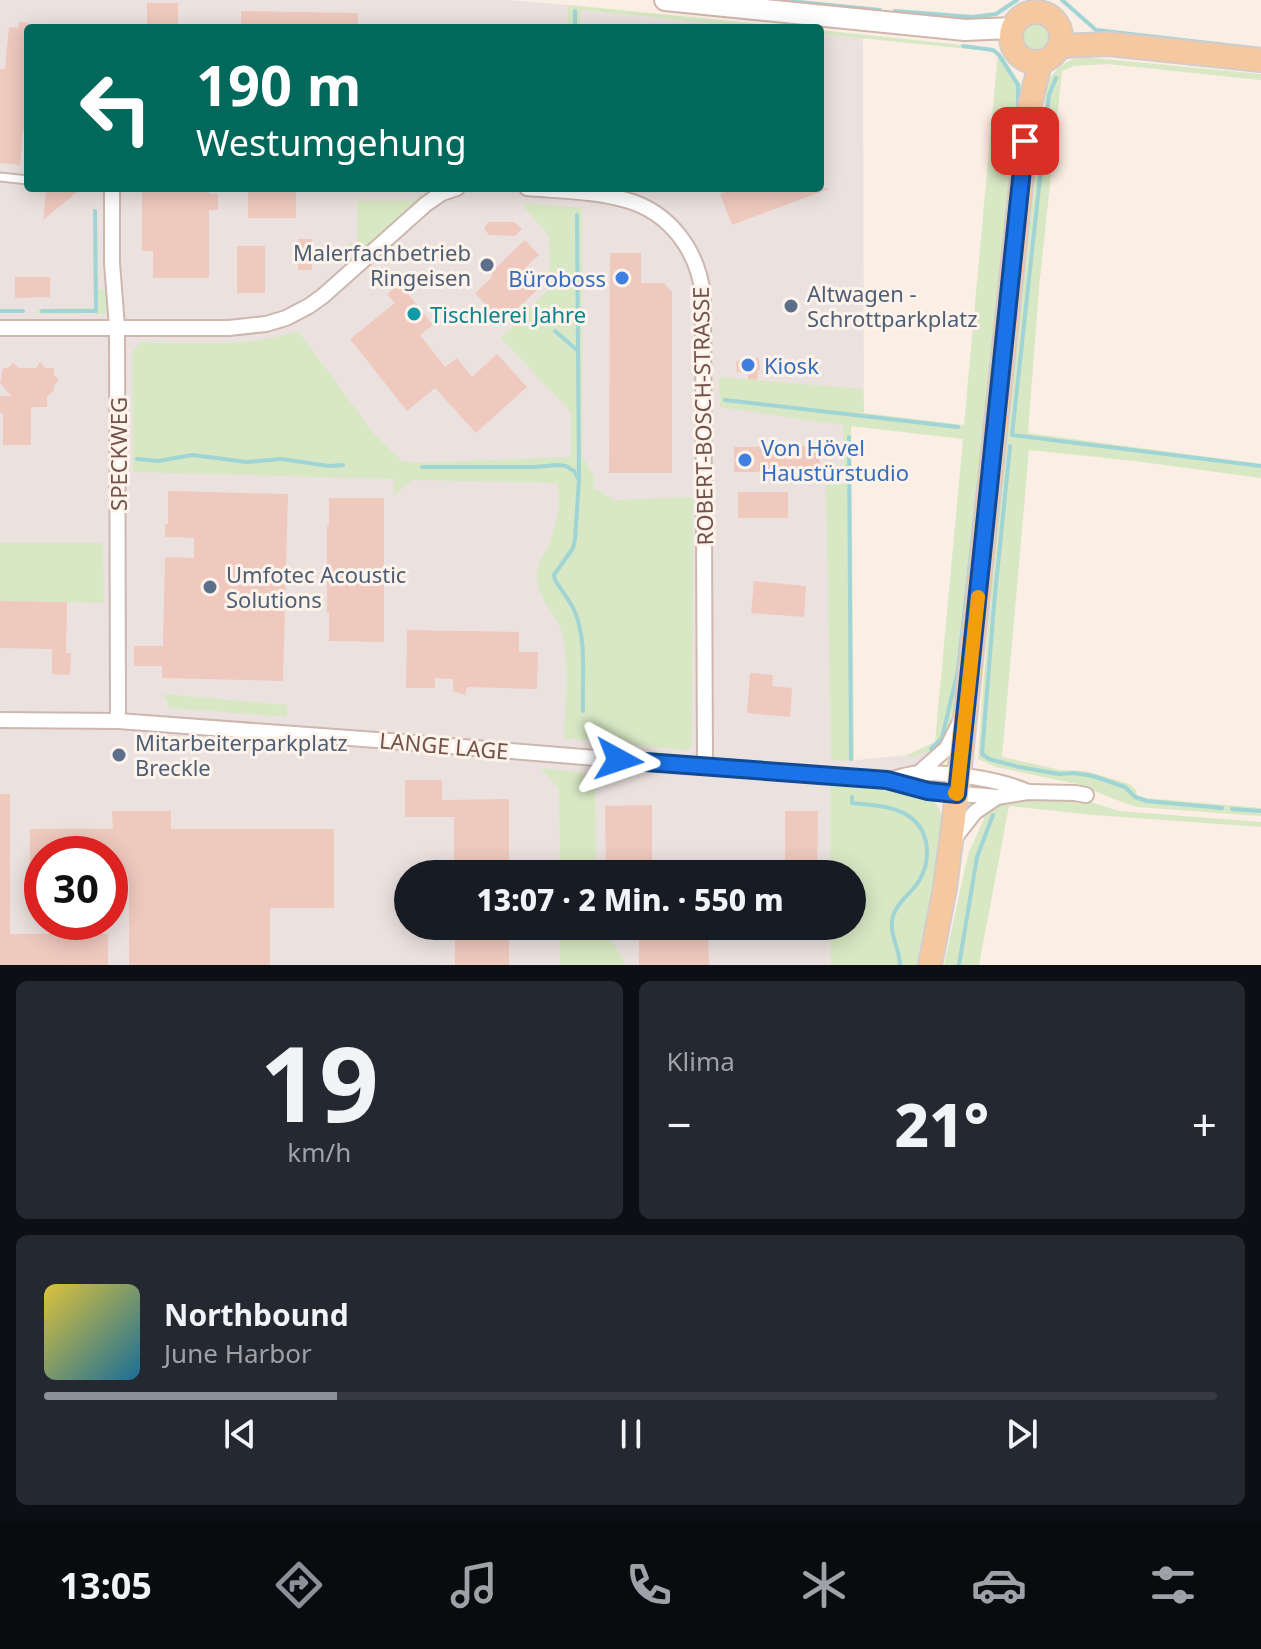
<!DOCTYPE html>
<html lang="de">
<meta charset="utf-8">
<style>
body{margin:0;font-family:"Noto Sans",sans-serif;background:#242831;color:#f1f3f6;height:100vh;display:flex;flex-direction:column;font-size:30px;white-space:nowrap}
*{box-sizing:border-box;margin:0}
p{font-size:26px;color:#9ea1a6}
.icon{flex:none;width:44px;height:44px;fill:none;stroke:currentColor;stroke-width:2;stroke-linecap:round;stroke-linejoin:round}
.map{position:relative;height:965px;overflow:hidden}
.side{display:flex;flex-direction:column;gap:16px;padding:16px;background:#0d0f14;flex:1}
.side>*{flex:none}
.hud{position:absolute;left:24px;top:24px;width:800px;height:168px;border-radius:8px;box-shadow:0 4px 20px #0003;background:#00695c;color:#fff;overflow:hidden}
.speed{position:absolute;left:24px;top:836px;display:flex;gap:16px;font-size:40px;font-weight:700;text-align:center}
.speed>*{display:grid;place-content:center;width:104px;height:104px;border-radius:50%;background:#171b24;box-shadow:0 4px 20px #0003;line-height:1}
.speed .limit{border:12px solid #d22;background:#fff;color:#111}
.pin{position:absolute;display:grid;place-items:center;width:68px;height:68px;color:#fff;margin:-34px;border-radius:16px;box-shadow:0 4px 12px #0006}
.me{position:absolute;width:88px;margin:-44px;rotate:95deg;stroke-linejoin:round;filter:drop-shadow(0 0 6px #0008)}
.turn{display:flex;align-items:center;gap:28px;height:168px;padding:0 40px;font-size:36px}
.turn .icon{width:104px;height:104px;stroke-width:2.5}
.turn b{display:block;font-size:56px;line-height:68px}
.big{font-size:60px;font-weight:800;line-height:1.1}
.side .widget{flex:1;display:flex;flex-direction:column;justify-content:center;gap:12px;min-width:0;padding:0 28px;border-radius:12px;background:#242831}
.side .dial{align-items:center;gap:0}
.dial b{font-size:104px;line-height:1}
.song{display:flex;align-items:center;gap:24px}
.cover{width:96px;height:96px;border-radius:12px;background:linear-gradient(135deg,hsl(50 70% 55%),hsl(200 70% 35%))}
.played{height:8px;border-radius:4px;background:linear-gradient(90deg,#8c9099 25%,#363941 25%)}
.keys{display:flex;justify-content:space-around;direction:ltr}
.heat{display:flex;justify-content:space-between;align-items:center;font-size:44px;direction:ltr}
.side .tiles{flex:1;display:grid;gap:16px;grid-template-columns:1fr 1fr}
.widget:last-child{grid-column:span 2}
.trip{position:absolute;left:394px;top:860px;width:472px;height:80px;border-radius:40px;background:#171b24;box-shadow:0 4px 20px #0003;font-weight:800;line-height:80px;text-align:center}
.tabs{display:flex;height:128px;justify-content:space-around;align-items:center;background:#090b0e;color:#9ea1a6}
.tabs .icon{width:56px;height:56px}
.tabs .current{color:#8c9099}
.tabs b{font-size:36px;color:#f1f3f6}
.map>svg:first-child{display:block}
</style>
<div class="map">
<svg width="1261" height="965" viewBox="0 0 1261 965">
<rect width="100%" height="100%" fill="#fbeee4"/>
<!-- industrial -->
<path fill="#ebe2df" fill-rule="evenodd" d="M0,0h507l73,6 1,4 178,18h-731v160h792v-154l43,4 1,389 -21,-2 4,336 60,-6 2,3 14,-5 11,1 -5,43 9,9 4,9 -21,150h-921zM42,854h68v68h-68zM408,874h444v52h-444z"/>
<!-- green -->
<g fill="#d8e8c4">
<path d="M568,5l12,1 220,22h-41l-178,-18 -1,18h-12z"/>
<circle cx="1037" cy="37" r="15"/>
<path d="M820,30l171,18 10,6 21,32 -3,46 -32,296c-6,8 -5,13 -1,21 -6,47 -11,93 -16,140 -4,45 -6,131 -36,165l-11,-1 -14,5 -2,-3 28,-13 28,-303 -112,-13 3,335 -23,-1 -5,-275 18,-1 -1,-59 -123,-18 -1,-30 144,12 1,24 100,12 34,-373 -178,-18z"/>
<path d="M1082,57l179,17v6l-154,-16 -33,2 -12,5 -23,217 -11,145 233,31v14l-126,-17 -106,-11 -27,307 59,13 25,1 43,13 7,6 1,5 8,3 116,10v8l-124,-9 -10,-3 -50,-20 -81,-17 -18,-8c7,-108 17,-217 29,-326 14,-116 24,-233 40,-349 6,-14 20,-25 35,-27z"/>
<path d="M421,194v5l-60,54 -6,1 -7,-7v-4h9v-42h55z"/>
<path d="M524,203l58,5v248l12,20v14h4l16,10 79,-3 -1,233 -1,18 -4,2 -123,-12c1,-33 5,-73 -2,-105 -5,-22 -28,-33 -25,-62 1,-11 8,-17 12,-27 7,-18 13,-43 8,-61l-144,-3 -19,15v-16l-261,-7 -1,-119 8,-11c52,1 107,6 158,-11l77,104 27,26 14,2 155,-6v-45l-70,-74 49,-50 -1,-52 -25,-29z"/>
<path d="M93,211h4l1,78 10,2c1,8 3,16 -3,23h-9v-4h-17v4h-41v-5l57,-1z"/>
<path d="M0,543h103l1,60 -104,-2z"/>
<path d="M163,694l124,11v12l-117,-9z"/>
<path d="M541,768l54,6 1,100h-36l-1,-85z"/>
<path d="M830,783c20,2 91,7 103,18 8,6 9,15 9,24l-9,78 -12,62h-90v-39h21v-52h-22z"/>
<path d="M1032,799l53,1 34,11 142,11v5l-167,-12 -85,-9 -30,159h-35l21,-97 4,-16 15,-33 -4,-6 14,-9h15v-2z"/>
<path d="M560,926h43l23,39h-66z"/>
</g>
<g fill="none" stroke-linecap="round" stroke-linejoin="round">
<!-- stream -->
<g stroke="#a1d4d4" stroke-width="4">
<path d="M779,0l101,10"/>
<path d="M1062,0l34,30 165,19"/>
<path d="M575,11v17"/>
<path d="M895,11l78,6 23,-3 21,-14"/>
<path d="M963,46l30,4 6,5 19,30v27"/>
<path d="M1056,78l-7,17 -37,340 249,31"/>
<path d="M577,215l2,265 -4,59 -2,9 -19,27 1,5c6,10 15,20 20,32 12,29 7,67 8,99"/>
<path d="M0,311h23"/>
<path d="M42,311h54l-1,-100"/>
<path d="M555,331l23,20"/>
<path d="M725,400l233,27"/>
<path d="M849,437l2,322"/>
<path d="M1010,446l-16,159 -12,149 7,5 30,8 40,7 15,-1 19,3 32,11 10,10 12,4 75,7"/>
<path d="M137,459l21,2 34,-6 55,7 34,-3 48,7 14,-1"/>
<path d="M422,467h112l24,-2 8,1 8,5 4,7"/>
<path d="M931,749l11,-11 16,-68 25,-225"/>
<path d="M852,797v6c17,2 39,2 55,12 23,14 25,44 12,66 -8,13 -22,21 -26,35 -5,18 7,32 7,49"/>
<path d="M1232,809l29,2"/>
<path d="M959,965l18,-108 16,-42"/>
</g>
</g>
<!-- building -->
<g fill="#efc9be">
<rect x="147" y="3" width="31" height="25"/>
<path d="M241,11l117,2v15h-117z"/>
<path d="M19,22l9,1v104l-5,4 -3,34 -20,-2v-94h5l4,-42 9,1z"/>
<path d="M53,188h29l-39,32 3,-27z"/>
<path d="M142,188h67v6h9v16h-9v68h-56v-27h-11z"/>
<path d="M735,188h93l1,1 -97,36 -12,-31z"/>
<rect x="248" y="190" width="48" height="28"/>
<path d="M488,222h26l8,7 -7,7 -26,-1 -5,-6z"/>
<rect x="298" y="239" width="14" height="31"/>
<path d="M525,240l14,15 -13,12 17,18 -41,37 -27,-29 18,-17 -3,-3z"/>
<rect x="237" y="246" width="28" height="47"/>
<path d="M610,253h31v30h23l8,9v181h-63z"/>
<path d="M15,277h35v20l-35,1z"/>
<path d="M400,284l33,41 -13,10 25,32 12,-9 15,19 25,-23 30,33 -51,46 -41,-45 -28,23 -57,-72 45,-36 -8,-9z"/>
<path d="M759,358l1,12h-2l-1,10 -9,-1v-8l-11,1 -1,-11z"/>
<path d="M40,362l5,6h9v7l5,5 -5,5v5l-7,7v10h-16v38h-28v-32h-3v-17h11l-11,-13 3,-15h5l5,-5 6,5h17z"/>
<path d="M820,446v25l-86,1v-25z"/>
<path d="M168,491l120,3 -5,187 -121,-3v-12h-28v-20h29l2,-89 29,1v-20l-29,-1v-13h3z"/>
<rect x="738" y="492" width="50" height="26"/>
<path d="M329,498h55v144l-55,-1v-28l-2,-1v-86h2z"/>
<path d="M754,581l52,5 -2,31 -53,-4z"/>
<path d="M0,601l67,1 -1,51h5l-1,22 -18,-1v-25l-52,-1z"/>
<path d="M407,630l112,2v20h19l-1,37 -70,-2 -2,8 -12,-4v-12l-18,-1v10h-29z"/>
<path d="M750,673l23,2 -1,11 20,2 -2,29 -43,-4z"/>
<path d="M405,780h37v20l67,-1v75h-55v-57h-49z"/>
<path d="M0,794h10v140h98v31h-108z"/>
<path d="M652,805v69h-46l-1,-68z"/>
<path d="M112,811h59v18h163v79h-64v57h-141v-83h-19v-28h-68v28h-12v-53h83z"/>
<path d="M785,811h33l-1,63h-32z"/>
<rect x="455" y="926" width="54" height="39"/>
<path d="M639,926h69l1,39h-70z"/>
</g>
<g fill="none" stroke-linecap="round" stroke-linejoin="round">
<defs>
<path id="service" d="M0,177l28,3"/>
<g id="minor">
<path d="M112,188v75l5,64 1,394"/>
<path d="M527,188c33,3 68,3 99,12 44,12 72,51 77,95l2,472"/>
<path d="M0,328h229l37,-4 20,-6 23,-12 14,-10 103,-92 16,-11 15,-5"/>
<path d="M0,720l118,1 272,20 315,26 182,13 41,11 69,6 31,-5 47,1 11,2"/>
<path d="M920,772l27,-24 14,-28"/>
<path d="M892,779c9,-2 20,-6 30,-6 32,0 77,6 106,19"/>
<path d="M953,840l22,-28 22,-15"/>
</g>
<path id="secondary" d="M665,0l300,30 48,-2"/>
<g id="primary">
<circle cx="1036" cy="37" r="25"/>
<path d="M1060,46l49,-2 152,16"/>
<path d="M930,965l15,-77 12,-94 72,-685 11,-46"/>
</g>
</defs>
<!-- service casing -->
<use href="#service" stroke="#ceb7af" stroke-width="11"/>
<!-- minor casing -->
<use href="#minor" stroke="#ceb7af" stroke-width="18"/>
<!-- secondary casing -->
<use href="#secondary" stroke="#d0b6ac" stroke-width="24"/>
<!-- primary casing -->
<use href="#primary" stroke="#d5cbc9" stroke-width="26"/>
<!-- service -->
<use href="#service" stroke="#fff" stroke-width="7"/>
<!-- minor -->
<use href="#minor" stroke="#fff" stroke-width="14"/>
<!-- secondary -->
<use href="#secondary" stroke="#fff" stroke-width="20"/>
<!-- primary -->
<use href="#primary" stroke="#f6c8a0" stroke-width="22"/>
</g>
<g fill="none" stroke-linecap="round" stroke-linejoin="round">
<defs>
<path id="route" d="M619,760l268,20 41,11 29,3 68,-653"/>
</defs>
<!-- route casing -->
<use href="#route" stroke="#114b97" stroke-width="20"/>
<!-- route -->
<use href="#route" stroke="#1a73e8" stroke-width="14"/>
<!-- slow -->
<path stroke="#f59e0b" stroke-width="14" d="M955,793l2,1 21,-197"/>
</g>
<!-- markers -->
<g fill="#5c6f8a" stroke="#fef3ea" stroke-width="3">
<circle cx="487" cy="265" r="8"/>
<circle cx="791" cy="306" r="8"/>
<circle cx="210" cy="587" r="8"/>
<circle cx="119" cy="755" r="8"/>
</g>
<g fill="#3f7fe0" stroke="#fef3ea" stroke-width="3">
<circle cx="622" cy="278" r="8"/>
<circle cx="748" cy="365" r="8"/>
<circle cx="745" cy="460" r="8"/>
</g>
<circle fill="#0f9aa8" stroke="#fef3ea" stroke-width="3" cx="414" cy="314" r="8"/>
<g text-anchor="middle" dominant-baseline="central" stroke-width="6" stroke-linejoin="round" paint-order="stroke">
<!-- service labels -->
<g font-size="22" fill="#4e5e75" stroke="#fef3ea" text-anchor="start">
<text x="471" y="252" text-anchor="end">Malerfachbetrieb<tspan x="471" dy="25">Ringeisen</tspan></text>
<text x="807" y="293">Altwagen -<tspan x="807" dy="25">Schrottparkplatz</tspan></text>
<text x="226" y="574">Umfotec Acoustic<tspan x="226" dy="25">Solutions</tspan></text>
<text x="135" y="742">Mitarbeiterparkplatz<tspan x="135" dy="25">Breckle</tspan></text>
</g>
<!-- shop labels -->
<g font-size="22" fill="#366cbe" stroke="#fef3ea" text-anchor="start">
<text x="606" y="278" text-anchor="end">Büroboss</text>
<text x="764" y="365">Kiosk</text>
<text x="761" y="447">Von Hövel<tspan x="761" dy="25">Haustürstudio</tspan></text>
</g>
<!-- culture labels -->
<g font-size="22" fill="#0d838f" stroke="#fef3ea" text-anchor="start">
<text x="430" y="314">Tischlerei Jahre</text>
</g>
<!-- street labels -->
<g font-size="22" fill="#72534b" stroke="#fef3ea">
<text transform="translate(702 416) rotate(-91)">ROBERT-BOSCH-STRASSE</text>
<text transform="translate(118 454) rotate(-90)">SPECKWEG</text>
<text transform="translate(444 745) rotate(5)">LANGE LAGE</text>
</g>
</g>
</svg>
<div class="speed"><div class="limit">30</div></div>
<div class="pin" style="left:1025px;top:141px;background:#d93025"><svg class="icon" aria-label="arrive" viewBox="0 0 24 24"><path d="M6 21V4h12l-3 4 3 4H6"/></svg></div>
<svg class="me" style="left:619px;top:760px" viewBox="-20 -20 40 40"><path d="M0-17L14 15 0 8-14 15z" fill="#1a73e8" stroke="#fff" stroke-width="4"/></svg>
<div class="trip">13:07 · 2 Min. · 550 m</div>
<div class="hud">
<div class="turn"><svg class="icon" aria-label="left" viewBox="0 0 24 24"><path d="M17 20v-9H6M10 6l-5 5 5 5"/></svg><div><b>190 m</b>Westumgehung</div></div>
</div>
</div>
<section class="side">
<div class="tiles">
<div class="widget dial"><b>19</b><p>km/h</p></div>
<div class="widget"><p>Klima</p>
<div class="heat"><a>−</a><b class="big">21°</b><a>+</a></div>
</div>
<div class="widget">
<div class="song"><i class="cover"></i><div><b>Northbound</b><p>June Harbor</p></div></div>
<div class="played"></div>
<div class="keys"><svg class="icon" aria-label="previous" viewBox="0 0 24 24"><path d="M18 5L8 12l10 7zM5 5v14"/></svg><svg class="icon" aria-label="pause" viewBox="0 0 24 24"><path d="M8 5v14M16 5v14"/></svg><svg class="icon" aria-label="next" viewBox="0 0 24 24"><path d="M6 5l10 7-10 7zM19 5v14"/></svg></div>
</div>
</div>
</section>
<nav class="tabs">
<b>13:05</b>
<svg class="icon current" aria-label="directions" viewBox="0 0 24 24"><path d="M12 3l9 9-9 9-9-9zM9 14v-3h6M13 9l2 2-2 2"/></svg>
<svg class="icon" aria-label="music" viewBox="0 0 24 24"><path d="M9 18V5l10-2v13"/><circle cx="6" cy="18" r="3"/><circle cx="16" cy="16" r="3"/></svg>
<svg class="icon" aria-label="phone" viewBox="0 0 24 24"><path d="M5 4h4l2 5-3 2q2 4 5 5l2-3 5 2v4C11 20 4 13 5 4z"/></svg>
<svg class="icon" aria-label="climate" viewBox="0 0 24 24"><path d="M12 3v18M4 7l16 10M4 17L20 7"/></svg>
<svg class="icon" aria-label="car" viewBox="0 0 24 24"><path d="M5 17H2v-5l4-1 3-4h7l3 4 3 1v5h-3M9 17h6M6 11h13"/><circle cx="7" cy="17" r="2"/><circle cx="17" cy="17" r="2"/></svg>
<svg class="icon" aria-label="filters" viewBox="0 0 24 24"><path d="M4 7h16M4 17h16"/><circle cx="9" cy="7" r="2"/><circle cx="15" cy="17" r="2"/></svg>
</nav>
